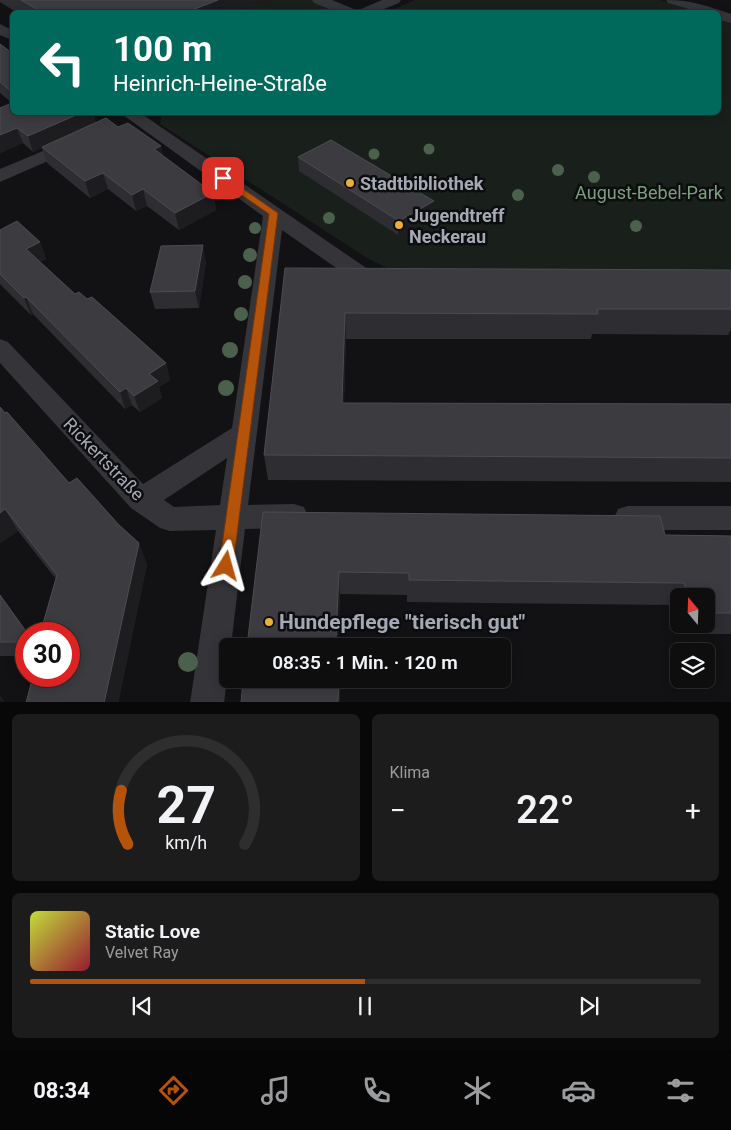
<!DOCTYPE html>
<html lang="de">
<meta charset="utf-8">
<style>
body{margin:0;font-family:Roboto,sans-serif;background:#1c1c1d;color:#f1f3f6;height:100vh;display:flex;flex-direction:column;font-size:19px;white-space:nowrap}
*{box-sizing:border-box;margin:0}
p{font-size:16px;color:#9b9c9e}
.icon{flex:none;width:28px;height:28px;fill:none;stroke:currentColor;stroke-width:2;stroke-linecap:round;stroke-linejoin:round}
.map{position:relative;height:702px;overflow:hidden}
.sheet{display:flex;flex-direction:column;gap:12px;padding:12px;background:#080808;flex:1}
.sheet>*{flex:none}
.guide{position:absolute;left:10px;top:10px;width:711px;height:105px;border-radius:8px;box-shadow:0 2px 12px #0003,0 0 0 1px #2e2e2f;background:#00695c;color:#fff;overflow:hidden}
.needle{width:32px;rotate:341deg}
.tools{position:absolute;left:670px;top:588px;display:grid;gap:10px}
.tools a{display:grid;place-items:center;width:45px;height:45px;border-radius:8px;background:#0e0e0f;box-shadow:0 2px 12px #0003,0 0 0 1px #2e2e2f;font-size:25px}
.speed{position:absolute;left:15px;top:622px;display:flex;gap:10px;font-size:25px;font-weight:700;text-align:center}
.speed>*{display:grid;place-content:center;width:65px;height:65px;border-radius:50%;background:#0e0e0f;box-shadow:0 2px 12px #0003,0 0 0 1px #2e2e2f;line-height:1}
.speed .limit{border:8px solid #d22;background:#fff;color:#111}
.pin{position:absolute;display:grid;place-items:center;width:42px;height:42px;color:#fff;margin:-21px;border-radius:10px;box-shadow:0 2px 8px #0006}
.me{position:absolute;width:55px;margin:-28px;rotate:8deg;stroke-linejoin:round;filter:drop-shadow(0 0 4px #0008)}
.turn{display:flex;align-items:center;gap:18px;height:105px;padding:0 20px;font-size:22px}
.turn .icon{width:65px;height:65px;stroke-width:2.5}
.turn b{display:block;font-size:35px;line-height:42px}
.big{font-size:38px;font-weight:600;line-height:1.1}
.sheet .card{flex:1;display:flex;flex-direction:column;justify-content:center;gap:8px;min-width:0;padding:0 18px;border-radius:8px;background:#1c1c1d}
.sheet .dial{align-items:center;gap:0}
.dial svg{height:130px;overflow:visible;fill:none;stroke:#2e2e2f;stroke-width:7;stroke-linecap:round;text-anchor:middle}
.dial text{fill:#f1f3f6;stroke:none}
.song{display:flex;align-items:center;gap:15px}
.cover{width:60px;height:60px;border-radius:8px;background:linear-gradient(135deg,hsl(70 70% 55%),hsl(350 70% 35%))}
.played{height:5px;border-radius:2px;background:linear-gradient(90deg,#b45309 50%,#2e2e2f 50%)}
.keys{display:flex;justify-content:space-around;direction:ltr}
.heat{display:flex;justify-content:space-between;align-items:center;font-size:28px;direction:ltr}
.sheet .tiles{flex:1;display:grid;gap:12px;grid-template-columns:1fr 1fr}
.card:last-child{grid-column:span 2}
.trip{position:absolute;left:219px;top:638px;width:292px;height:50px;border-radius:8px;background:#0e0e0f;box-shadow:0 2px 12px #0003,0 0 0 1px #2e2e2f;font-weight:600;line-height:50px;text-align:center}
.tabs{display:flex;height:80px;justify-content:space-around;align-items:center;background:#060606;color:#9b9c9e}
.tabs .icon{width:35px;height:35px}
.tabs .current{color:#b45309}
.tabs b{font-size:22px;color:#f1f3f6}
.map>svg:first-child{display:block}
</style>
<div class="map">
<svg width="731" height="703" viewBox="0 0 731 703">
<rect width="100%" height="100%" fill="#121214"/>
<!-- green -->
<g fill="#191f1a">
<path d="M268,0h51l30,12h-111z"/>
<path d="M415,0h245l39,12h-312z"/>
<path d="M719,19l12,4v248l-342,-2 -22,-11 -207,-134 2,-12h557z"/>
</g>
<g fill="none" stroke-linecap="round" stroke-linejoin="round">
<!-- minor -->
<g fill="#343439" fill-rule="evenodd">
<path d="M312,0h20l22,9 2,3h-19l-23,-9z"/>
<path d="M382,0h19l-2,3 -22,9h-18l2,-3z"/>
<path d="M666,0c26,0 41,6 65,14v9l-12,-3v-8h-20l-31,-9z"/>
<path d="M0,24l12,6v10l-12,-5z"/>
<path d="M119,112h20l236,162 3,5 -3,5 -8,2 -8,-2 -77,-54 -34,275 46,-1 10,3 4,9 -4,9 -10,3 -49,1 -14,117h-3v26l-4,31h-34l26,-173 -46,1 -10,-3 -29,-20 -131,-145v-24l8,3 135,142 89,-56 31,-212zM227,458l-7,47 -46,2 -10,-7z"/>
<path d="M74,138l6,1 3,4 -3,4 -80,35v-13z"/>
<path d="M628,506h103v24h-103l-10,-3 -4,-9 4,-9z"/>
</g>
</g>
<!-- trees -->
<g fill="#4c604e">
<circle cx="429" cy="149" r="5.5"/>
<circle cx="374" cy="154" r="5.5"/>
<circle cx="558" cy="170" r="6"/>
<circle cx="594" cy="177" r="6"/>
<circle cx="518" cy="195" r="6"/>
<circle cx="329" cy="218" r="6"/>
<circle cx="636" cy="226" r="6"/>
<circle cx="255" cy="228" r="6"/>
<circle cx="250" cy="255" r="7"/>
<circle cx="245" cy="282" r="7"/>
<circle cx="241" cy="314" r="7"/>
<circle cx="230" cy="350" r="8"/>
<circle cx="226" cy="388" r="8"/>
<circle cx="188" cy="662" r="10"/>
</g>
<!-- wall -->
<g fill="#2e2e32" fill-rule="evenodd">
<path d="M0,0h267l-30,12h-221l-16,-10z"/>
<path d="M0,44l12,9v59h81l3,11 22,4 45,29 50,37 3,17 -37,20 -32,-24 -11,5 -28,-22 -18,9 -43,-35 -5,-15 -9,4 -10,-9 -23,10 12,-50 -12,-10z"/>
<path d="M298,157l136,44 -1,14 -35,20 -99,-64z"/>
<path d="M0,230l40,12 6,17 -6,3 35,32 12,5 79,64 4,17 -11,7 3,11 -22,14 -8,-7 -7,4 -92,-95 -2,1 -31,-31z"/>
<path d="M206,262l-7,46 -44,1 -5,-17z"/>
<path d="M285,268l446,2v61h-1l-2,4 -136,-1 -1,5h-245l-2,64 387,1v78l-463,-2 -4,-25z"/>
<path d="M0,407l69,76 78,81 -29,139h-92l43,-27 -13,-97 -38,-48 -18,12z"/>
<path d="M263,512l402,23 66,1v98h-52l-8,-29 -264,-3v-7l-67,-1 -2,44 3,8zM679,596h27v28h-27z"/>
<path d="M0,595l26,39v22h-26z"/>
</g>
<!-- shaded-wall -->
<g fill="#1d1d20">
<path d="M218,0h49l-30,12h-50z"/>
<path d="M83,112h10l3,12 -54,23v1l-9,4 -5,-16z"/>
<path d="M17,128l6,15 -23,10v-18z"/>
<path d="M161,146l3,16 -10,-13z"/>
<path d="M103,173l5,16 -18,9 -5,-17z"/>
<path d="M143,189l4,17 -11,5 -4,-16z"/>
<path d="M213,193l3,17 -37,20 -4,-17z"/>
<path d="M434,201l-1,14 -35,20 1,-14z"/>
<path d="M40,242l6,17 -13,7 -7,-17z"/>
<path d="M203,245l3,17 -7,46 -4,-17z"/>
<path d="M26,297l7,17 -2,1 -7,-17z"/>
<path d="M345,313l1,26 -3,89 -1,-25z"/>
<path d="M166,363l4,17 -11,7 3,11 -22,14 -6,-16 15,-22z"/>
<path d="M126,388l6,17 -7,4 -5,-17z"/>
<path d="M5,509l13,22 -18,12v-30z"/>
<path d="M139,543l8,21 -29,139h-14z"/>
<path d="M339,572l1,22 -2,52 -2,-8z"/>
<path d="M339,679h2l-1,24h-2z"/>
<path d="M0,695l5,8h-3l-2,-3z"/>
</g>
<!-- building -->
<g fill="#3b3b40" stroke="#4b4d52">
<path d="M21,0h197l-31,12h-145z"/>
<path d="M0,44l12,9v39l-12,-10z"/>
<path d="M12,103v9h71l-55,24 -11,-8 -17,7v-27z"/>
<path d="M106,118l12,9 10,-4 33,23 -7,3 59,44 -38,20 -32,-24 -11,6 -29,-22 -18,8 -43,-34z"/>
<path d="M331,140l103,61 -35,20 -101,-64z"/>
<path d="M17,221l23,21 -14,7 49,45 4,-2 8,7 5,-2 74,66 -17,11 9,7 -24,15 -8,-8 -6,4 -94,-95 -2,1 -24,-24v-44z"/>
<path d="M203,245l-8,46 -45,1 11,-46z"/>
<path d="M285,268l446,2v39h-134l1,5 -253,-1 -3,90 389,1v54l-467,-3z"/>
<path d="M0,407l5,6 2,-1 62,71 8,-5 42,47 20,18 -35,160h-78l7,-27h36v-42h-29l17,-59 -52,-66 -5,4z"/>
<path d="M263,512l397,4 5,19 66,1v77h-25v-17h-18l-4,-13 -275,-3v-7l-70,-1 -3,66h5v8h-94z"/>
<path d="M0,595l28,39h-2v8h-26z"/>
<path d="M243,679h96l-1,24h-97z"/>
</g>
<!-- route -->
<path fill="#b45309" stroke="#753606" d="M223,175l55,38 -45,353 -2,5 -5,1 -5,-1 -2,-5 50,-352 -49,-34 -2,-2z"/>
<!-- markers -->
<g fill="#ecae33" stroke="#0d0d0f" stroke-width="2">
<circle cx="350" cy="183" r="5"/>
<circle cx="399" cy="225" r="5"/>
<circle cx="269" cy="622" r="5"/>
</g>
<g text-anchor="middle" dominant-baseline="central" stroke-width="5" stroke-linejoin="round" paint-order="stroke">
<!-- poi labels -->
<g font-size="18" font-weight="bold" fill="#a4a9b4" stroke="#0d0d0f" text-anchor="start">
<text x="360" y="183">Stadtbibliothek</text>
<text x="409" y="215">Jugendtreff<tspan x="409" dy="21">Neckerau</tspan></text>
</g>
<!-- park labels -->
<g font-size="18" fill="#7c9f7e" stroke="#0d0d0f">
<text x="649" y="192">August-Bebel-Park</text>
</g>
<!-- street labels -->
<g font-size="18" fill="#a4a9b4" stroke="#0d0d0f">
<text transform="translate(104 459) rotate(46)">Rickertstraße</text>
</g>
<!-- near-poi labels -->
<g font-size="21" font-weight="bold" fill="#a4a9b4" stroke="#0d0d0f" text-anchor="start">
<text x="279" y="622">Hundepflege "tierisch gut"</text>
</g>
</g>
</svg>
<div class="tools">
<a><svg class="needle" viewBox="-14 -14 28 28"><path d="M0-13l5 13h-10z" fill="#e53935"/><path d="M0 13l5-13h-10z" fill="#9b9c9e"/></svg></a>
<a><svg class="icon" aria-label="layers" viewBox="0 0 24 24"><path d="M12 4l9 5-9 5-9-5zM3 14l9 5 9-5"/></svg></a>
</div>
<div class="speed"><div class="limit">30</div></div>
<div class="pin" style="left:223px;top:178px;background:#d93025"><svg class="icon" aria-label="arrive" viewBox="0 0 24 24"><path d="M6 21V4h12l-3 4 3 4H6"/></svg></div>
<svg class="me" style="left:226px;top:566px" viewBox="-20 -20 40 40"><path d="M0-17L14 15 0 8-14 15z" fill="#b45309" stroke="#fff" stroke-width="4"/></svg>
<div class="trip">08:35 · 1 Min. · 120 m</div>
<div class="guide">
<div class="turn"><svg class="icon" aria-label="left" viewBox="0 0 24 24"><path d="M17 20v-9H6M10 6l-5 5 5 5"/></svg><div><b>100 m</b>Heinrich-Heine-Straße</div></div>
</div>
</div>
<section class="sheet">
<div class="tiles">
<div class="card dial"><svg viewBox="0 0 100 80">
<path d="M14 69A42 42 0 1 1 86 69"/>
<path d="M14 69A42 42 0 0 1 10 36" stroke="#b45309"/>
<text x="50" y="56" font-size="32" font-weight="700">27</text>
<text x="50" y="72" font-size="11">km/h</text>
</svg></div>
<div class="card"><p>Klima</p>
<div class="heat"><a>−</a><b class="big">22°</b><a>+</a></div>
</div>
<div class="card">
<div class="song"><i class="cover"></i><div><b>Static Love</b><p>Velvet Ray</p></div></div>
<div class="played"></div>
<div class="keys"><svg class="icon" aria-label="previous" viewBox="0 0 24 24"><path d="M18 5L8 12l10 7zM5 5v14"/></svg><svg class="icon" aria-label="pause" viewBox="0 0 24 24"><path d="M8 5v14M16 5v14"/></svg><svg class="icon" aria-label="next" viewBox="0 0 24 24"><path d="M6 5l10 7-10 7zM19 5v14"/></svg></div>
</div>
</div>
</section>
<nav class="tabs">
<b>08:34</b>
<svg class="icon current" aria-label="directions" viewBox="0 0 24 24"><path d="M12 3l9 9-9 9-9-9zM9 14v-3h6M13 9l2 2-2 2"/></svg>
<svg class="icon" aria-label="music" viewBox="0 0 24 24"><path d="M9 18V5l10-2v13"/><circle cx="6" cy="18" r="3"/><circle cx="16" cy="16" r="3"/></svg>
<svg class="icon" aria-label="phone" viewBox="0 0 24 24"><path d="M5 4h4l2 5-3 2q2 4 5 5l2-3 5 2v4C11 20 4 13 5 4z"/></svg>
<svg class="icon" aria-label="climate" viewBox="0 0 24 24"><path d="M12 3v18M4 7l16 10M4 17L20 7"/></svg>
<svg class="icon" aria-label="car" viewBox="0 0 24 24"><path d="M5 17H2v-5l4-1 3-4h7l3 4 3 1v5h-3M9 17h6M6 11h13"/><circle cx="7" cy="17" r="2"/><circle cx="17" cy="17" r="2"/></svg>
<svg class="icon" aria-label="filters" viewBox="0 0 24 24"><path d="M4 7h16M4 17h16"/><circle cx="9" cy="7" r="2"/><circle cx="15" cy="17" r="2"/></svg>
</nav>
